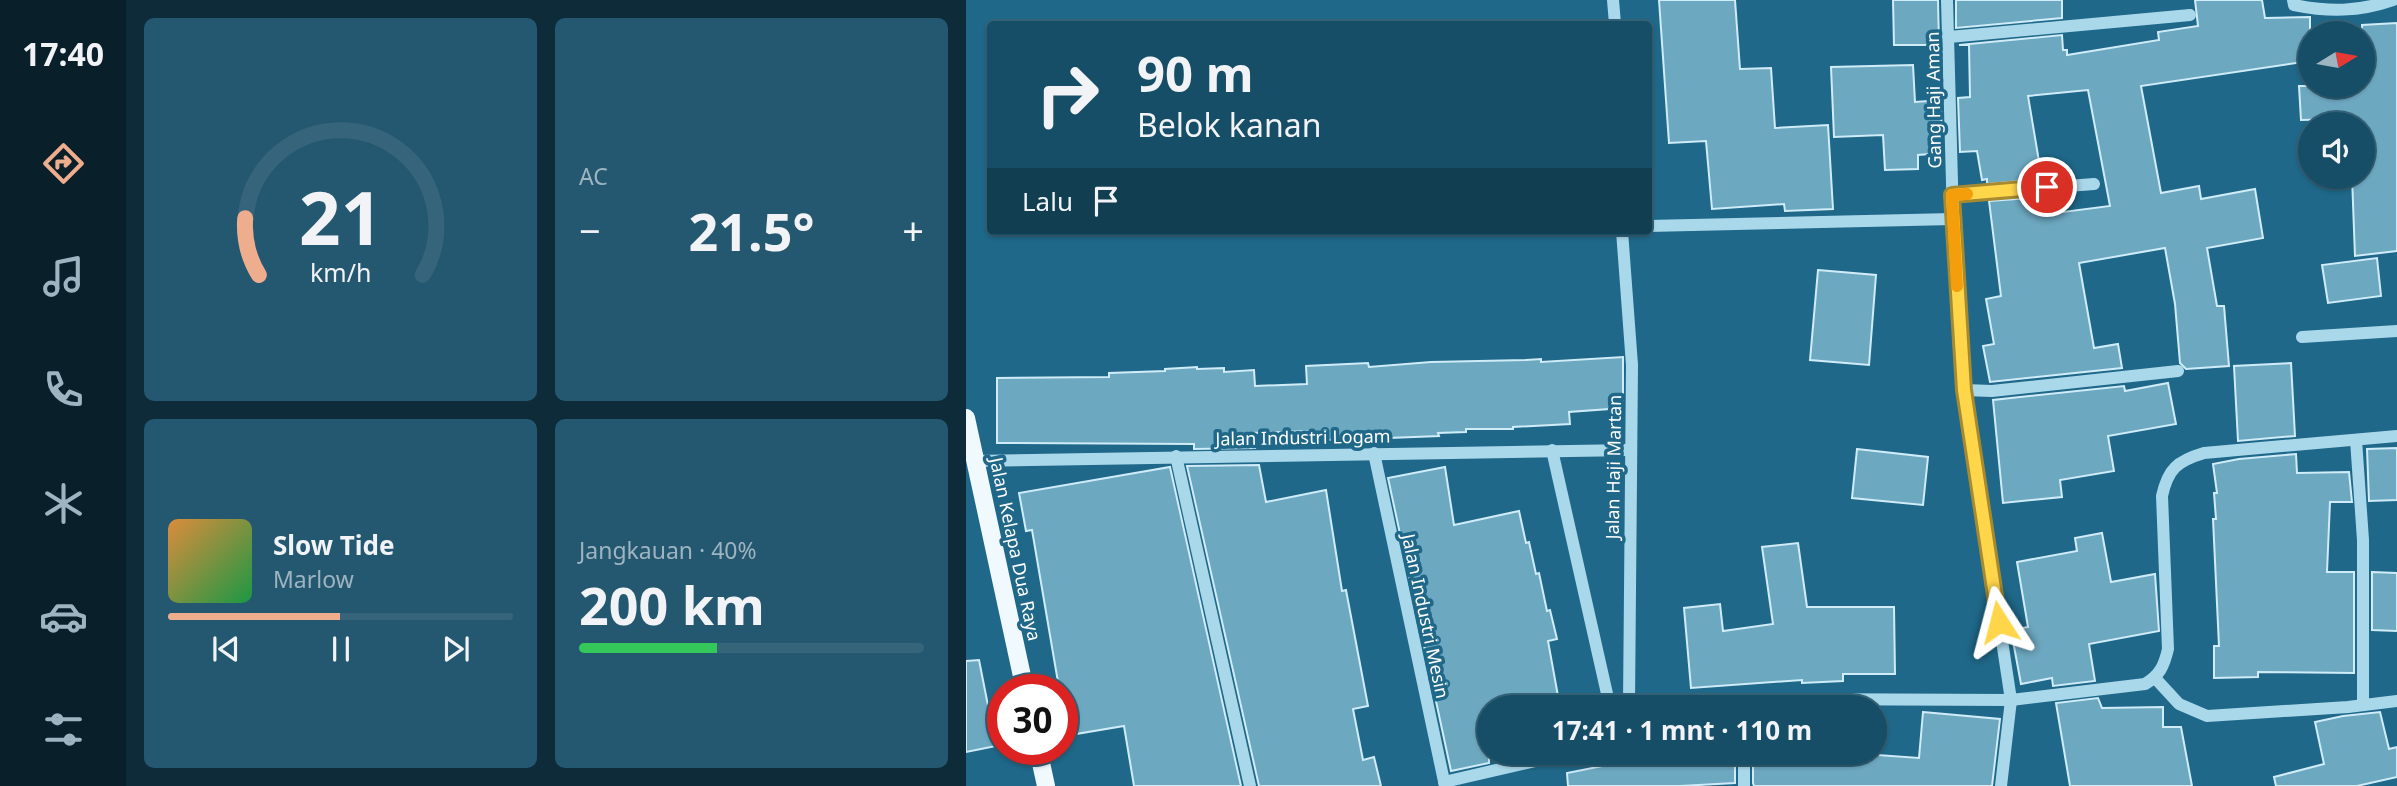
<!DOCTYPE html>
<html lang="id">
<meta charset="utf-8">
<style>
body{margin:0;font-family:"Noto Sans",sans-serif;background:#245870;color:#f1f3f6;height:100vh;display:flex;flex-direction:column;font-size:26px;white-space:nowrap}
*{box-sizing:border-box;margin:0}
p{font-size:23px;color:#9eb4c0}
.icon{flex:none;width:38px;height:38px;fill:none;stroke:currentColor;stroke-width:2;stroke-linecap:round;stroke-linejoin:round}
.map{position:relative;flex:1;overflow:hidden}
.sheet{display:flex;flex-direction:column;gap:18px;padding:18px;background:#0d2b39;width:840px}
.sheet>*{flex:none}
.top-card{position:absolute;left:21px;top:21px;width:665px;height:214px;border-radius:7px;box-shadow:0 2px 5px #0004,0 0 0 2px #36657b;background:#174e67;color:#f1f3f6;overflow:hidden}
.needle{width:46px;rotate:79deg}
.fabs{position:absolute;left:1332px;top:21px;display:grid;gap:14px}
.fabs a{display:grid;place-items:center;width:77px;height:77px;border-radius:50%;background:#174e67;box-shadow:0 2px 5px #0004,0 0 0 2px #36657b;font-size:35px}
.speed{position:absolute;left:21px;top:674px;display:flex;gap:14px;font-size:35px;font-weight:700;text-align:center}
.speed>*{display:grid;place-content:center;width:91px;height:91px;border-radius:50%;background:#174e67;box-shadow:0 2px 5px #0004,0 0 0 2px #36657b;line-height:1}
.speed .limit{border:10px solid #d22;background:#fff;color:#111}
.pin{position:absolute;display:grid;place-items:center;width:60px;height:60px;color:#fff;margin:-30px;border:4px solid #fff;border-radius:50%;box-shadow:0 2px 7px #0007}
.me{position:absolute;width:77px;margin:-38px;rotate:351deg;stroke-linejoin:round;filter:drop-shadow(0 0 5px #0008)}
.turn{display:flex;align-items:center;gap:24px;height:147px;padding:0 35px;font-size:32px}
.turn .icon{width:91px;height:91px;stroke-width:2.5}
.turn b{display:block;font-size:49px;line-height:60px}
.then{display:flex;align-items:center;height:66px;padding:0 35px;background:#0003;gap:14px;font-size:26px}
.big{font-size:52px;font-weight:700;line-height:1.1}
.sheet .tile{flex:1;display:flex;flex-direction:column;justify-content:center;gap:10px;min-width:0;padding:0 24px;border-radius:10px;background:#245870}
.sheet .dial{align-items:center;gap:0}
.dial svg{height:182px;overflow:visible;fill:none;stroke:#36657b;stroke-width:7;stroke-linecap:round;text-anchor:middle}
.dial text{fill:#f1f3f6;stroke:none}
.song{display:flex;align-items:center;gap:21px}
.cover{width:84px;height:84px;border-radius:10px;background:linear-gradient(135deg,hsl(30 70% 55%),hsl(140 70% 35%))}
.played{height:7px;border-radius:4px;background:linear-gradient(90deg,#eead8d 50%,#36657b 50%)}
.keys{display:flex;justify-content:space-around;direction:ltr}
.heat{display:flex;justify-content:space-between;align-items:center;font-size:38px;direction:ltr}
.charge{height:10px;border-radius:5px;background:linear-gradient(90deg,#34c759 40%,#36657b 0)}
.sheet .tiles{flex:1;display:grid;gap:18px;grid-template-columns:repeat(2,1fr)}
.trip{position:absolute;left:511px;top:695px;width:410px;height:70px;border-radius:35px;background:#174e67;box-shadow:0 2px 5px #0004,0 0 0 2px #36657b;font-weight:700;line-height:70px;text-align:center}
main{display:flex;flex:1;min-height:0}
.tab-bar{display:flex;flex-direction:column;width:126px;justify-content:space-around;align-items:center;background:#091f29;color:#9eb4c0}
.tab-bar .icon{width:49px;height:49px}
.tab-bar .selected{color:#eead8d}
.tab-bar b{font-size:32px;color:#f1f3f6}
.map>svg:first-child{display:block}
</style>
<main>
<nav class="tab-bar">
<b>17:40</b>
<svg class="icon selected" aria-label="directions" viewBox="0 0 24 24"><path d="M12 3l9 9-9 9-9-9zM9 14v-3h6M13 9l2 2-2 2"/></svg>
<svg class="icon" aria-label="music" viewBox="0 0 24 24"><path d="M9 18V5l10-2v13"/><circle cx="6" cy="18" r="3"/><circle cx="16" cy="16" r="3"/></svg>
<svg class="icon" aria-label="phone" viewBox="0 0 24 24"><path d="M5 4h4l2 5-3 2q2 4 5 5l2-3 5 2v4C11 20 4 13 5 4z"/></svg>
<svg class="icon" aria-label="climate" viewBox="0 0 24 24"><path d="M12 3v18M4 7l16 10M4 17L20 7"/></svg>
<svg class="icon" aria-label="car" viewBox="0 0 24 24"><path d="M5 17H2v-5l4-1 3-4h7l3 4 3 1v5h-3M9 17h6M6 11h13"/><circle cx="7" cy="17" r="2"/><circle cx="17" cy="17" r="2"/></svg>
<svg class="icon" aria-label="filters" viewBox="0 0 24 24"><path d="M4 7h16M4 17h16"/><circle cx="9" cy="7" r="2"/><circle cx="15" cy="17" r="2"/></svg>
</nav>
<section class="sheet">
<div class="tiles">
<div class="tile dial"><svg viewBox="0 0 100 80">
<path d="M14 69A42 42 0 1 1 86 69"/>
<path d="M14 69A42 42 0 0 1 8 44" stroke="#eead8d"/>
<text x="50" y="56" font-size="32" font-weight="700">21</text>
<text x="50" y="72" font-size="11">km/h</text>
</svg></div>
<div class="tile"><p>AC</p>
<div class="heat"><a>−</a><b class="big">21.5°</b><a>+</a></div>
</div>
<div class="tile">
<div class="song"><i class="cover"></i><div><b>Slow Tide</b><p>Marlow</p></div></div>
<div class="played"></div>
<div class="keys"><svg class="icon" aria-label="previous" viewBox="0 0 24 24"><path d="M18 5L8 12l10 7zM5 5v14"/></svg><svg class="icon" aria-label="pause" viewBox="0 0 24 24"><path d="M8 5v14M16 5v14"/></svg><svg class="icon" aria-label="next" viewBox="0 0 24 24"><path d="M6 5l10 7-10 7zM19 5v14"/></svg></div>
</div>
<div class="tile"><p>Jangkauan · 40%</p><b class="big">200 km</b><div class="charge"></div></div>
</div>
</section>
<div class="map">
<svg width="1431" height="786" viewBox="0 0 1431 786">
<rect width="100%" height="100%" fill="#1f6889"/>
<!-- building -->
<g fill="#6da8c1" stroke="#cfecf8" stroke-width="2">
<path d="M693,0h76l5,69 31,-1 4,60 53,-3 5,84 -48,2 -1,-7 -72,5 -6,-68 -37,2z"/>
<path d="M927,0h45l1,45h-45z"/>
<path d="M990,0h106v18l-106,10z"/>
<path d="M1229,0h67l3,18 45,-1v44l-169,25 20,107 38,-7 2,13 54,-10 8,49 -56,10 10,58h7l5,60 -43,3 -6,-6 -5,-59 -10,-56 -86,15 15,85 24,-4 4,24 -132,14 -7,-36 11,-2 -8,-45 15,-3 -12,-95 56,-4 3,17 62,-8 -22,-116 -60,6 14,83 -55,5v-5l-5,1 -5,-29 -17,1 -2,-54 12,-1 -1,-52h-10l103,-10 1,15h4v5l92,-15 -1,-8 40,-6z"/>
<path d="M1431,23v228l-42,5 -3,-79h10v-53h-19v-5l-42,1 -2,-34h63v-61z"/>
<path d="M947,65l2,37 26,-2 1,53 -24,2v14l-33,1 -2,-35 -49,2 -3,-70z"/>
<path d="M1411,258l4,38 -53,7 -6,-38z"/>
<path d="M852,270l58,5 -7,90 -59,-5z"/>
<path d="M657,357v51l-54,4 1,12 -57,3v2h-47v3l-28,1 1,3 -102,4 -27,-1v-8l-58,2 3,15 -61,1v-5l-197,-1v-65l112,-1v-4l56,-2v-2l32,-2v2l27,-1v4l30,-2 1,16 52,-2 -1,-18 62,-3 1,4 62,-5 95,-2 15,-1v3z"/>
<path d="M1325,363l4,73 -57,5 -4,-75z"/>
<path d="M1202,383l8,41 -68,12 6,35 -54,9 2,17 -59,6 -10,-103 131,-14 1,5z"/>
<path d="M1431,448v52l-28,1 -2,-52z"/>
<path d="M891,449l71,8 -5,48 -71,-7z"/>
<path d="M1330,454l1,19 52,-1 3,30h-22l-3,70h27v101l-96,-1v5l-44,1v-32h5l-6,-127h3l-2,-26h3l-4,-29 26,-5z"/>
<path d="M293,465l7,37 60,-12 16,101 4,-1 22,116 -15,3 10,51 11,-3 7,29h-122l-72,-320z"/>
<path d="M204,467l71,319h-107l-10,-60 -54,9 -8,-47h-3l-27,-158 -6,1 -7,-38z"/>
<path d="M479,467l9,58 65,-14 7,32 3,-1 7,32 3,-1 8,38 3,-1 7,29 -9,2 12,66h-71v56l-38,8 -63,-293z"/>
<path d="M1136,533l9,49 44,-8 4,57 -70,13 6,37 -42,5 -1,-8 -31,6 -10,-54 17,-3 -11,-65 60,-11 -2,-13z"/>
<path d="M832,543l9,64h87l1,67h-52v7l-41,2v-3l-111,8 -7,-80 36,-4 3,27 50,-7 -11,-77z"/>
<path d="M1406,572l25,1v58l-25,-1z"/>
<path d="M13,660l17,86 -30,6v-91z"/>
<path d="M1132,698l4,10 61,-1v20h18l11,59h-122l-14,-83z"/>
<path d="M957,712l77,7 -8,67h-238l-1,-3v-31h82l84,6z"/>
<path d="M1414,712l9,37 8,-2v30l-40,9h-81l-2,-9 50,-13 -9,-42 28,-6z"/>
<path d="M707,752h62v31l-55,3h-112l-1,-13z"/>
</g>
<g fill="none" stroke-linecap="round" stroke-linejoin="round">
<!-- minor -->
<g stroke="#aad8eb" stroke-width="12">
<path d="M647,0l2,24"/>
<path d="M981,0l6,219 11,171 47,310 -10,86"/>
<path d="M1327,0l1,5c35,7 64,7 99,-5"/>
<path d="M983,37l241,-22"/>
<path d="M987,195l141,-11"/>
<path d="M682,226l305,-7"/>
<path d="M656,231l10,134 -3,339 116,-5 266,1 134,-16c15,-9 19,-18 23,-35l-6,-153c6,-27 15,-35 42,-43l193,-17"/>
<path d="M1336,337l95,-6"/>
<path d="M998,390l28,1 186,-20"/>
<path d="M1390,440l7,100v165"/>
<path d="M586,450l58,257"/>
<path d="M408,453l71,333"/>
<path d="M210,456l74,330"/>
<path d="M9,461l656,-11"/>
<path d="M1189,678l24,26 28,12 141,-9 49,-6"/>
<path d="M478,782l130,-30"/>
<path d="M778,786v-34"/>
</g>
<!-- major -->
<g stroke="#eff9fe" stroke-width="18">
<path d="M0,418l59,272"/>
<path d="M72,749l8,37"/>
</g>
</g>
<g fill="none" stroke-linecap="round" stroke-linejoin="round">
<defs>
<path id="route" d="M1033,622l-35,-232 -12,-195 95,-8"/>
</defs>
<!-- route casing -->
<use href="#route" stroke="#a68a30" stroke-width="18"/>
<!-- route -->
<use href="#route" stroke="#ffd54a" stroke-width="12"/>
<!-- slow -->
<path stroke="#f59e0b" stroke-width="12" d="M991,286l-5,-91 15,-1"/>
</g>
<g text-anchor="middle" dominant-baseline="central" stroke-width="7" stroke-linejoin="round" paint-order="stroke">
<!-- street labels -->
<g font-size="18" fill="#fff" stroke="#1f6889">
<text transform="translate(967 100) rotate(-91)">Gang Haji Aman</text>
<text transform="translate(337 437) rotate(-1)">Jalan Industri Logam</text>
<text transform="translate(647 467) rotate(-89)">Jalan Haji Martan</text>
<text transform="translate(50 549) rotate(78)">Jalan Kelapa Dua Raya</text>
<text transform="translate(460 616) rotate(78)">Jalan Industri Mesin</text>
</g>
</g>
</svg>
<div class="fabs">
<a><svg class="needle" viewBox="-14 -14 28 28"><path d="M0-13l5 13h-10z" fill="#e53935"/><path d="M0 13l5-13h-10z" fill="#9eb4c0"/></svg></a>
<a><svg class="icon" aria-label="sound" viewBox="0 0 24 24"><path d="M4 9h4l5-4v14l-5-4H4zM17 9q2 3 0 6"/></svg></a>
</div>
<div class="speed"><div class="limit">30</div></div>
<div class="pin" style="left:1081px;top:187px;background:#d93025"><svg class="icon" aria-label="arrive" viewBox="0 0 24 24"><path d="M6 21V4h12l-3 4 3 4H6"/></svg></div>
<svg class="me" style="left:1033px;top:622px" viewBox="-20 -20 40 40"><path d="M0-17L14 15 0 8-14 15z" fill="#ffd54a" stroke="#fff" stroke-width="4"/></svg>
<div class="trip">17:41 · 1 mnt · 110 m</div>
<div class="top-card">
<div class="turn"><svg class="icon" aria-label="right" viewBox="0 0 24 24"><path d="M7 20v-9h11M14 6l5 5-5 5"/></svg><div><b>90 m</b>Belok kanan</div></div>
<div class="then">Lalu<svg class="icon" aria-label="arrive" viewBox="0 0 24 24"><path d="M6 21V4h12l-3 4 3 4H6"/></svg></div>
</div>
</div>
</main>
